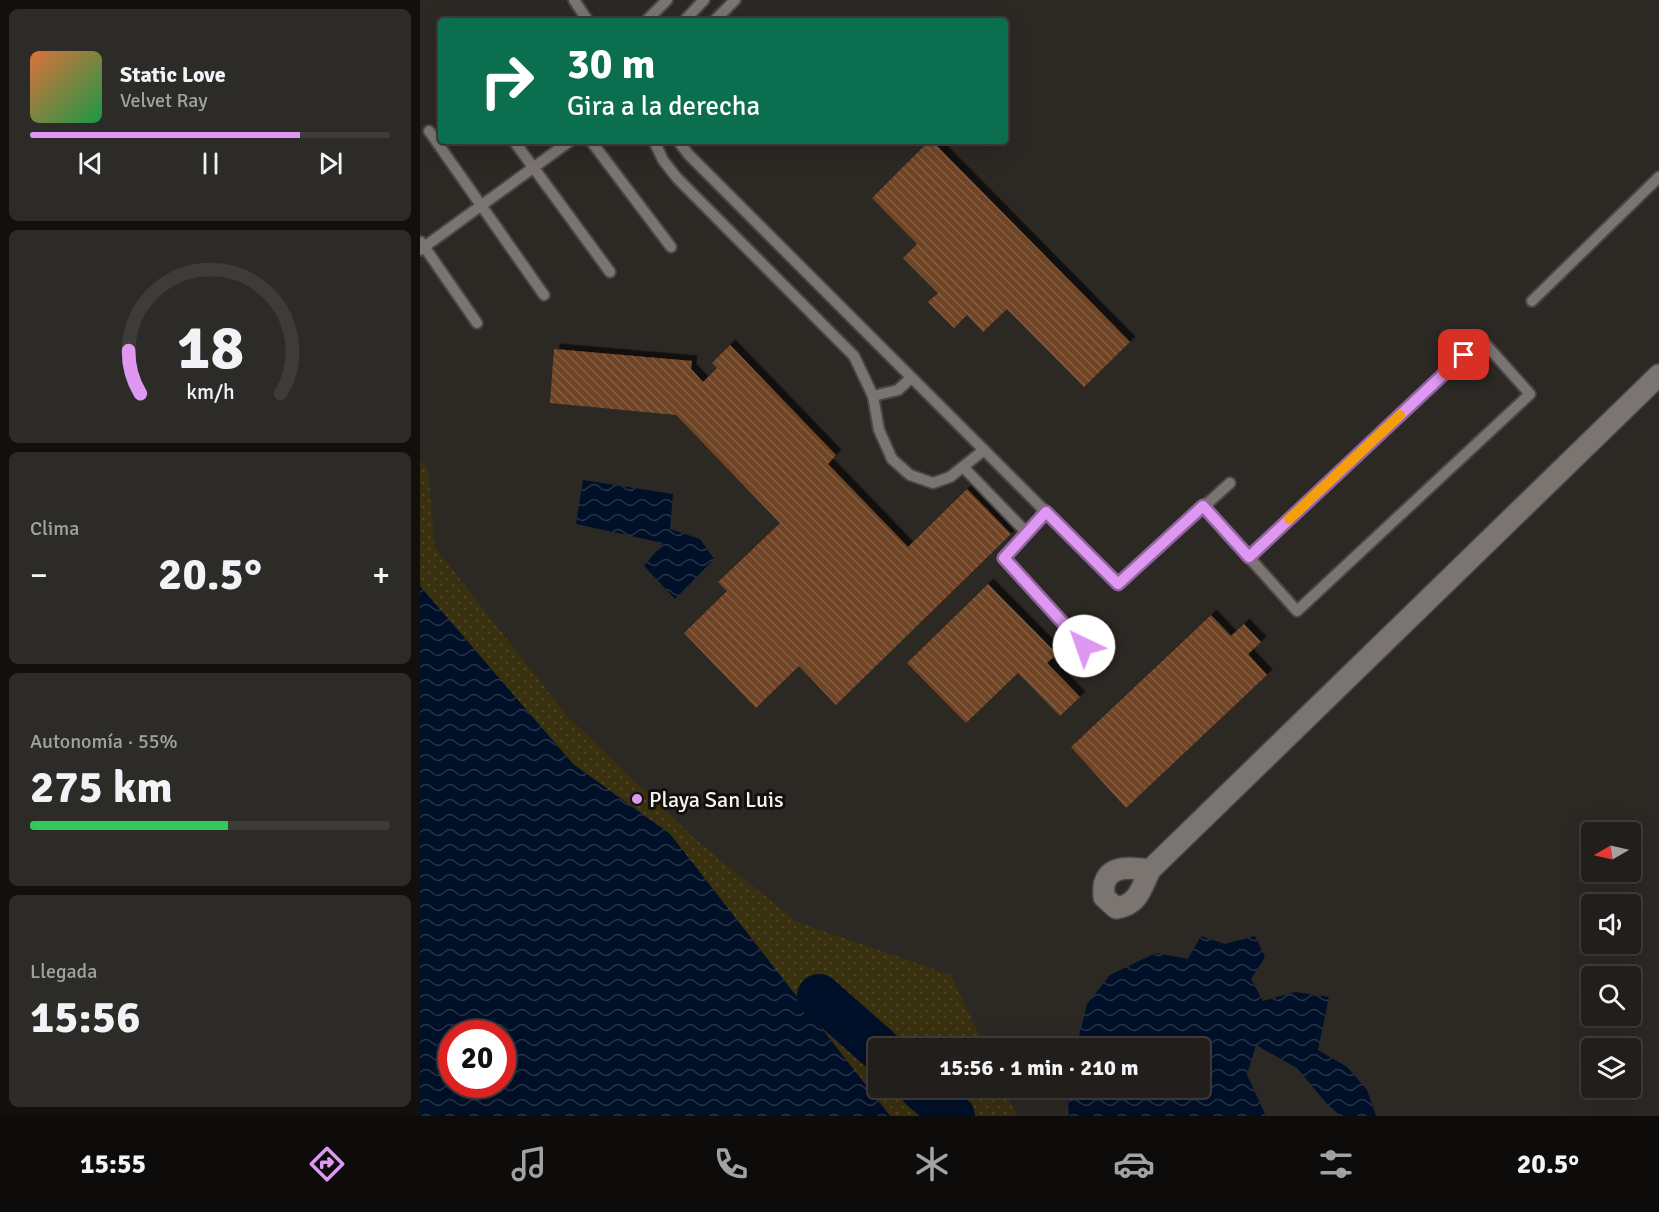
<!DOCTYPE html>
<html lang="es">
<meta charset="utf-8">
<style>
body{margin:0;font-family:Signika,sans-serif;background:#2d2b28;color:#f1f3f6;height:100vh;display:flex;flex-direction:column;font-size:22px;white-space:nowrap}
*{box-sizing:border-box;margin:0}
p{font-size:20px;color:#a2a2a3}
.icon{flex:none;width:33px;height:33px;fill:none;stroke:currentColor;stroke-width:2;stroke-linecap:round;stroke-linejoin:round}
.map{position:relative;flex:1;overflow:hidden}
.panel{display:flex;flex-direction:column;gap:9px;padding:9px;background:#12100f;width:420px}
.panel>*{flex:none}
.top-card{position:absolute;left:18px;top:18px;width:570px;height:126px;border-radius:6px;box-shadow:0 6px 24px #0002,0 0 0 2px #3e3c3a;background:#0b6e4f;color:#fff;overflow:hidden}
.needle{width:39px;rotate:261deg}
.fabs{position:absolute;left:1161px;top:822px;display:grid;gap:12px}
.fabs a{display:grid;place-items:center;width:60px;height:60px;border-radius:6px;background:#211e1b;box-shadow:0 6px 24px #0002,0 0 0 2px #3e3c3a;font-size:30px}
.speed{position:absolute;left:18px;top:1020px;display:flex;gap:12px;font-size:30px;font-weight:700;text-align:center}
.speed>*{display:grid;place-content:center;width:78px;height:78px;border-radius:50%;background:#211e1b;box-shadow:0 6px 24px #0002,0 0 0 2px #3e3c3a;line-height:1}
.speed .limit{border:9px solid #d22;background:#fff;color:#111}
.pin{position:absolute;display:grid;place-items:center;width:51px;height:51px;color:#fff;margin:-26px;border-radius:12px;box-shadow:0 3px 9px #0006}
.me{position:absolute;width:66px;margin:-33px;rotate:318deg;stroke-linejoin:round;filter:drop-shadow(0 0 4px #0008)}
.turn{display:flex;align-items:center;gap:21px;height:126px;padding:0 30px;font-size:27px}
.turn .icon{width:78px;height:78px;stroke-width:2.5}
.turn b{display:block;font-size:42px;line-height:51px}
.big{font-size:45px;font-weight:700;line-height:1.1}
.panel .tile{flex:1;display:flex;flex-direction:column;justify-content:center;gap:9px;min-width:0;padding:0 21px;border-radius:9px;background:#2d2b28}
.panel .dial{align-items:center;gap:0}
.dial svg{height:156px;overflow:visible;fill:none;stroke:#3e3c3a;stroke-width:7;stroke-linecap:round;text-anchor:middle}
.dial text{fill:#f1f3f6;stroke:none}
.song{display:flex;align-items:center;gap:18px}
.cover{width:72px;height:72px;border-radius:9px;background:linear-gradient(135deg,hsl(20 70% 55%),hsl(140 70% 35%))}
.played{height:6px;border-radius:3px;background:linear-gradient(90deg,#de98f2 75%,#3e3c3a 75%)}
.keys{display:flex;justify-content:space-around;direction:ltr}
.heat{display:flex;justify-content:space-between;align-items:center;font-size:33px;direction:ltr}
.charge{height:9px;border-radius:4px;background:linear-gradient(90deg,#34c759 55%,#3e3c3a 0)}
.trip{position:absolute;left:448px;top:1038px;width:342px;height:60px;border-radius:6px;background:#211e1b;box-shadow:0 6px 24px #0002,0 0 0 2px #3e3c3a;font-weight:700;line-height:60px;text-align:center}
.dock{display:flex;height:96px;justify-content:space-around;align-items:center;background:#0d0c0b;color:#a2a2a3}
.dock .icon{width:42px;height:42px}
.dock .on{color:#de98f2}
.dock b{font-size:27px;color:#f1f3f6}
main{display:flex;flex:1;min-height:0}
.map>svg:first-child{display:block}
</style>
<main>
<section class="panel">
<div class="tile">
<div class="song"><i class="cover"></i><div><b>Static Love</b><p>Velvet Ray</p></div></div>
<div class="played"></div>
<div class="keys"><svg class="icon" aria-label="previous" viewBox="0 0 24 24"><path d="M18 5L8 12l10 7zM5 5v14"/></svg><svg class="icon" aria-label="pause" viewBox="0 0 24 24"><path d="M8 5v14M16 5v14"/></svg><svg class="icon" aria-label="next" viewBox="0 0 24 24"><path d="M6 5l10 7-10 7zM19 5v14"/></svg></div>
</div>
<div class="tile dial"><svg viewBox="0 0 100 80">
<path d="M14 69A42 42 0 1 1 86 69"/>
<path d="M14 69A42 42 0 0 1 8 47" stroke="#de98f2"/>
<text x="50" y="56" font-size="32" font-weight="700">18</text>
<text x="50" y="72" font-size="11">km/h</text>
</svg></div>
<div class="tile"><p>Clima</p>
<div class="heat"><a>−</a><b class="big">20.5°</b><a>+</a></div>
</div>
<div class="tile"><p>Autonomía · 55%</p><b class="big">275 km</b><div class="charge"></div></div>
<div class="tile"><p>Llegada</p><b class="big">15:56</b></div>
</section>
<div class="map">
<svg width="1239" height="1116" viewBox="0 0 1239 1116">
<defs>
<pattern id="sand-dots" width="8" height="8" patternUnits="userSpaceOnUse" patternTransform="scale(1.5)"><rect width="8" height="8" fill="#38300f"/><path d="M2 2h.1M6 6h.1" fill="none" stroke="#4c4427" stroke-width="1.8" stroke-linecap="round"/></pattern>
<pattern id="water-waves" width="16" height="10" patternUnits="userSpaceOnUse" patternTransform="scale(1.5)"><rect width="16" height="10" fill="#001029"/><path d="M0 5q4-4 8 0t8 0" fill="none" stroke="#263348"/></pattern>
<pattern id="building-back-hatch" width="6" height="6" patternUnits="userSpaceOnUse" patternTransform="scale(1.5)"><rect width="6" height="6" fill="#6f4425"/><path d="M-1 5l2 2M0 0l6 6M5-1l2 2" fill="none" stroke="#845f45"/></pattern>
<filter id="shadow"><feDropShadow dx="5.5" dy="-5.5" stdDeviation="0" flood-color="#0009"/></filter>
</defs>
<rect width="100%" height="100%" fill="#2c2824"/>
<!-- sand -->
<path fill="url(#sand-dots)" d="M0,459l8,11 7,77 133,170 127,122 102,83 154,53 34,73h-106v40h124l14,28h-127l-220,-282 -97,-70 -153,-178z"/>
<!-- water -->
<g fill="url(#water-waves)" fill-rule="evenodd">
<path d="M163,480l90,14 -3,35 30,10 14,20 -39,40 -31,-33 19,-23 -87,-19z"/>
<path d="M0,586l153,178 97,70 220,282h-470zM32,1034h50v50h-50z"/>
<path d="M781,936l24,8 30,-8 10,21 -14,22 12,22 32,-9 34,5 -11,53 29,17 20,23 9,26h-35l-14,-12 -30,-36 -41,-23 -9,30 19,41h-197l-2,-28h133v-40h-124l11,-44 23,-29 46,-22 32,6z"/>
</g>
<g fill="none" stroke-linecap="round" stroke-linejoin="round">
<!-- river -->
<g stroke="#001029" stroke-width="44">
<path d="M399,996l60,53"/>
<path d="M501,1088l32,28"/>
</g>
</g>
<!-- building -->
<g fill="url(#building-back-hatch)" filter="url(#shadow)">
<path d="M509,141h3l198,201 -46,45 -77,-78 -24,23 -16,-17 -13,13 -26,-26 10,-9 -35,-35 14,-14 -45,-46z"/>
<path d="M310,345l106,110 -8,9 80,83 59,-58 44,45 -175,171 -37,-39 -43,42 -72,-75 43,-42 -9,-9 62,-59 -104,-108 -126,-12 4,-54 138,12 -1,8 12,13 14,-14 -5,-5z"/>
<path d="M568,584l69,70 -10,9 33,34 -20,19 -42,-43 -52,50 -59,-60z"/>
<path d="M791,615l20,21 13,-12 17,18 -13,12 19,21 -141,133 -55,-61z"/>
</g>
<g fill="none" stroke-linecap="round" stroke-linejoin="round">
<defs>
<g id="lane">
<path d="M154,0l14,21"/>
<path d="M226,21l21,-21"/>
<path d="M264,21l20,-21"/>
<path d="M294,21l21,-21"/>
<path d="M9,131l115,164"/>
<path d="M94,141l96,131"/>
<path d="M171,141l80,106"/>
<path d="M234,141l9,19 14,18 177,178 19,40 6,34 13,29 18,16 23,8 17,-6 34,-27"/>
<path d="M258,141l11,14 429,429 112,-101"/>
<path d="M1,242l56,81"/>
<path d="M0,250l150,-109"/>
<path d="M1112,301l127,-124"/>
<path d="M453,396l25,-6 13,-12"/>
<path d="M544,468l63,65"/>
<path d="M783,506l94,105 233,-217 -49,-55 -232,218"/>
<path d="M626,512l-43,46 81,88"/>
</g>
<path id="street" d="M730,870c-15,-2 -39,-6 -45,12 -2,4 -1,11 -1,15l12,11c22,-3 25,-19 34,-38l509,-495"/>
</defs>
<!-- lane casing -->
<use href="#lane" stroke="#4b4644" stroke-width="14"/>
<!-- street casing -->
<use href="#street" stroke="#4b4644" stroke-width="24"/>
<!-- lane -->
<use href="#lane" stroke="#7b7571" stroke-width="10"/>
<!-- street -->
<use href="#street" stroke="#7b7571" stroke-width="21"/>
</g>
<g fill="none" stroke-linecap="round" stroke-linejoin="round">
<defs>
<path id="route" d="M664,646l-80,-88 42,-46 72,72 85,-78 46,51 215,-202"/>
</defs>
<!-- route casing -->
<use href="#route" stroke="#90639d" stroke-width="15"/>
<!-- route -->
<use href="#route" stroke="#de98f2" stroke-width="10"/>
<!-- slow -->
<path stroke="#f59e0b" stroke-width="10" d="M869,519l111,-104"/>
</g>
<!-- markers -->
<circle fill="#de98f2" stroke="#13110f" stroke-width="2" cx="217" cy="799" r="6"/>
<g text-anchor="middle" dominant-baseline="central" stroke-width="6" stroke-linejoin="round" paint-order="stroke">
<!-- poi labels -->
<g font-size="22" fill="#f6f3f1" stroke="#13110f" text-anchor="start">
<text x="229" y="799">Playa San Luis</text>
</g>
</g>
</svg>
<div class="fabs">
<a><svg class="needle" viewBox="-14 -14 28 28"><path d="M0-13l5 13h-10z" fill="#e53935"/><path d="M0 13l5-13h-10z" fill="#a2a2a3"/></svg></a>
<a><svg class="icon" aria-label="sound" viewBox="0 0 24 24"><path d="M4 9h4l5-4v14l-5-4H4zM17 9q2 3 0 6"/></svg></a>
<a><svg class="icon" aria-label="search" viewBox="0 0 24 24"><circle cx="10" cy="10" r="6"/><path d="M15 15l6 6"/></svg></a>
<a><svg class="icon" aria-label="layers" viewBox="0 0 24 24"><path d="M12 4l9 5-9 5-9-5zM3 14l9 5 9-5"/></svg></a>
</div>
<div class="speed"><div class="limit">20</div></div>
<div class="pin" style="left:1044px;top:355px;background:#d93025"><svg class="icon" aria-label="arrive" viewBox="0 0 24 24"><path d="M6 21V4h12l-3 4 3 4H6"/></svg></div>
<svg class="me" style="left:664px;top:646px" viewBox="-20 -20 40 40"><circle r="19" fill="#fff"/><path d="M0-13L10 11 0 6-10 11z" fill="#de98f2"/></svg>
<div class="trip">15:56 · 1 min · 210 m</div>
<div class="top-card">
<div class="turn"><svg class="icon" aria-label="right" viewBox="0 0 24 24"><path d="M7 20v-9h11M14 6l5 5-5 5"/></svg><div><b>30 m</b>Gira a la derecha</div></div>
</div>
</div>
</main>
<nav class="dock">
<b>15:55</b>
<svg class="icon on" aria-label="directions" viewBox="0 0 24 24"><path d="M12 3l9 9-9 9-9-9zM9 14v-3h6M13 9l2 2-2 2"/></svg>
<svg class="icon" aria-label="music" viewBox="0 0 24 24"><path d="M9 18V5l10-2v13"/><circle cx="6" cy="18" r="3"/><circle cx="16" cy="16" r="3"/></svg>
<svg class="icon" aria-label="phone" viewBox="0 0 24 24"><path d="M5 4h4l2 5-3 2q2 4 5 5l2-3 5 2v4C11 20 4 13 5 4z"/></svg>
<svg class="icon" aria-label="climate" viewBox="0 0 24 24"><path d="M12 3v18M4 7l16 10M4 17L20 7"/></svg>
<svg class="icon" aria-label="car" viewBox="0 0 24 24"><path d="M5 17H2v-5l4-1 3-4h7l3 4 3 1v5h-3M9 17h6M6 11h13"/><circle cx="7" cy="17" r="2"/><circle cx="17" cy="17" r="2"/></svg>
<svg class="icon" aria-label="filters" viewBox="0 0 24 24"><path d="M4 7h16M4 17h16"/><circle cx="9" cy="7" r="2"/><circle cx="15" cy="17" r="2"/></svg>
<b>20.5°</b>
</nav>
